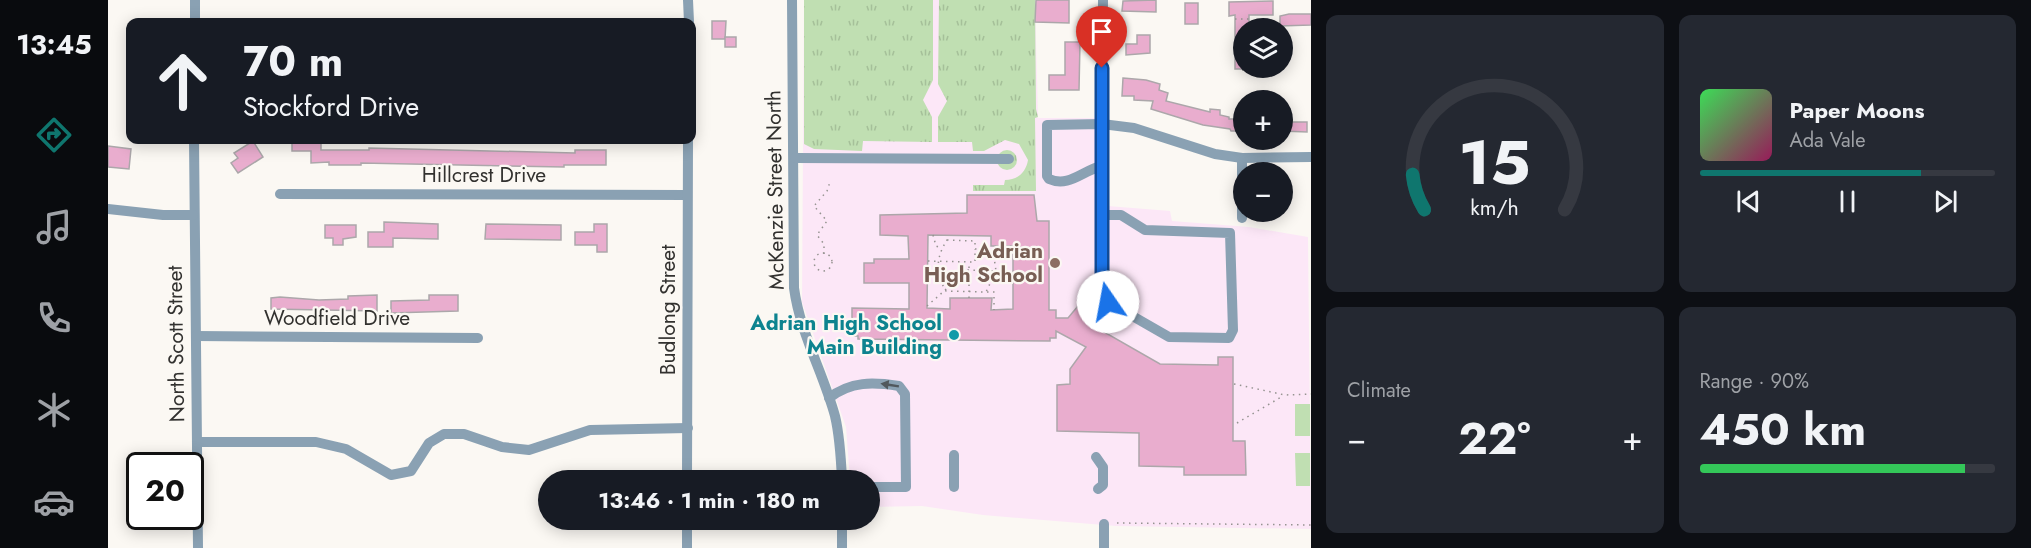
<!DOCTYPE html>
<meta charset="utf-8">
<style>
body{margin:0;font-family:Jost,sans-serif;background:#242831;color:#f1f3f6;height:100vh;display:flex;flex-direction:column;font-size:22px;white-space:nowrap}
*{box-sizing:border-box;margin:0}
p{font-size:20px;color:#9ea1a6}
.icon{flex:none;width:33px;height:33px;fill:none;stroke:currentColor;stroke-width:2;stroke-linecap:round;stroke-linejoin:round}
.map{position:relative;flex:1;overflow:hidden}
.drawer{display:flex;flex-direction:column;gap:15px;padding:15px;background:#0d0f14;width:720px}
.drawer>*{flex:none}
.guide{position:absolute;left:18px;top:18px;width:570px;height:126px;border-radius:12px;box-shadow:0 3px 15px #0003;background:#171b24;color:#f1f3f6;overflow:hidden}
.controls{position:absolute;left:1125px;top:18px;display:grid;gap:12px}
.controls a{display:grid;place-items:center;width:60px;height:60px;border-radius:50%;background:#171b24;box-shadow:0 3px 15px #0003;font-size:30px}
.speed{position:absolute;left:18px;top:452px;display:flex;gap:12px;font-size:30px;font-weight:700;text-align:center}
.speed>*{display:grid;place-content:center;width:78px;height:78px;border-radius:50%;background:#171b24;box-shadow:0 3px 15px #0003;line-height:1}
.speed .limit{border:3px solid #111;border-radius:9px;background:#fff;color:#111}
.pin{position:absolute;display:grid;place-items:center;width:51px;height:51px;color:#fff;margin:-62px -26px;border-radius:50% 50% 50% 0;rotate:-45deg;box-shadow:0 0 6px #0007}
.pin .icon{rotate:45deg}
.me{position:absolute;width:66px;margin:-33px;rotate:348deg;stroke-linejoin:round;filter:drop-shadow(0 0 4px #0008)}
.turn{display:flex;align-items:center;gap:21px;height:126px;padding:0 18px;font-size:27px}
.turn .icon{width:78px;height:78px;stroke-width:2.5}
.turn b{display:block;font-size:42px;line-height:51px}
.big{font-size:45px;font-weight:700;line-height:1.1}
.drawer .card{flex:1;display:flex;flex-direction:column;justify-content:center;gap:9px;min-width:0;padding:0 21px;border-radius:12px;background:#242831}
.drawer .dial{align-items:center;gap:0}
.dial svg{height:156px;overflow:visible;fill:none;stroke:#363941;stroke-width:7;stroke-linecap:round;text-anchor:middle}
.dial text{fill:#f1f3f6;stroke:none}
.song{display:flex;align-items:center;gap:18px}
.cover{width:72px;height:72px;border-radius:9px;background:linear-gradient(135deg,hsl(130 70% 55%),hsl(330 70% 35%))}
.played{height:6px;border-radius:3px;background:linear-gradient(90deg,#0f766e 75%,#363941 75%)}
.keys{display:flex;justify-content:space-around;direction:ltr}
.heat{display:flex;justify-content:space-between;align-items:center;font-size:33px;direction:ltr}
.charge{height:9px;border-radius:4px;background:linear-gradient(90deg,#34c759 90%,#363941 0)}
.drawer .tiles{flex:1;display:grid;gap:15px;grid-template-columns:repeat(2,1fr)}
.trip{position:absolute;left:430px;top:470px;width:342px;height:60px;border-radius:30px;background:#171b24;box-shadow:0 3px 15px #0003;font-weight:700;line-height:60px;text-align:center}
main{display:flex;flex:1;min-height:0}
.dock{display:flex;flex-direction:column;width:108px;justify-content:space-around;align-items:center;background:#090b0e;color:#9ea1a6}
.dock .icon{width:42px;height:42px}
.dock .on{color:#0f766e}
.dock b{font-size:27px;color:#f1f3f6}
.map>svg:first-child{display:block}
</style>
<main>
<nav class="dock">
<b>13:45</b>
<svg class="icon on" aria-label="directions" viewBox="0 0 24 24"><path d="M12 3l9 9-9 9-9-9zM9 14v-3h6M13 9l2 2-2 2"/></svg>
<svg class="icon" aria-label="music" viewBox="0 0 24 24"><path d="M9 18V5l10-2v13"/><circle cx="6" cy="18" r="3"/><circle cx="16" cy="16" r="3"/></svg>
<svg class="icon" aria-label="phone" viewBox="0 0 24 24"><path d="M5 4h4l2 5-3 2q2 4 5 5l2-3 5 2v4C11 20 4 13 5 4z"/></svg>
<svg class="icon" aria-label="climate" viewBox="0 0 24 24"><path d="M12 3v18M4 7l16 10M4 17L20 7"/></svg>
<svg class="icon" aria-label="car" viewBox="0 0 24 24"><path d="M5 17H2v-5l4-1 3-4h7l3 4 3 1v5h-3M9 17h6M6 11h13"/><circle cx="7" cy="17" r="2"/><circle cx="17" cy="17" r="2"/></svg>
</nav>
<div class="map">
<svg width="1203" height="548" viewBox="0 0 1203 548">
<defs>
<pattern id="grass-tufts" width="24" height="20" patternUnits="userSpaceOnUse" patternTransform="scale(1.5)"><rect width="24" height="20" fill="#c0dfb2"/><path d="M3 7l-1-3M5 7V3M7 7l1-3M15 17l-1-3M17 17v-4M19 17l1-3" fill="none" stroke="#a5c099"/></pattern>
</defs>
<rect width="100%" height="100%" fill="#fbf8f3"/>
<!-- education -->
<path fill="#fce7f7" d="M696,0h231l3,118h57l13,21v67l62,5 2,10 77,6 59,10 3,292 -195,-3 -133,-11 -61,-9 -52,1v-27h-20l-4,-53 -44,-125z"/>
<!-- grass -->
<g fill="url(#grass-tufts)">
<path d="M696,0h129v80l-10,20 9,17v25l-69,-1 -1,10 -48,-2 -10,-5z"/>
<path d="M831,0h96l1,109 2,8 -3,1 1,73h-63v-6h31l1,-5c13,0 21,-8 23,-20l-9,-16 -14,-4 -21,11h-11l-1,-9h-34v-25l9,-16 -9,-17z"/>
<circle cx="899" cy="160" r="10"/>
</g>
<!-- pitch -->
<g fill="#c0dfb2">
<rect x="1187" y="404" width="15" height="32"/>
<path d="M1187,453h15v33h-14z"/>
</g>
<!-- building -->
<g fill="#e9adce" stroke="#aca7aa" stroke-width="1.5" fill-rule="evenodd">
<path d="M928,0h33v23l-34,-1z"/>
<path d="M1048,0v12l-34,-1 1,-10z"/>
<path d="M1165,1v14h-24v13h-5v41h-9v-54l-6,1v-14z"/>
<rect x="1077" y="3" width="13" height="21"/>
<path d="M1181,14h22v11l-31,1v-10z"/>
<path d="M604,21h14l-1,18h-13z"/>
<path d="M1029,35h13v18l-24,2v-11h11z"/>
<rect x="617" y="37" width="11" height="10"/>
<path d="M957,42h15l-1,48h-30v-15h16z"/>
<path d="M1015,78l23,2 14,4 -1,6 9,3 -2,8 44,11v-3l10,1v5l9,2v2h15v12h-13l-1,-2 -27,-4 -52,-16 2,-8 -19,-1v-4h-12z"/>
<path d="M1174,122h25v10l-25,-1z"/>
<path d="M184,140h29v10h48v-2l206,5v-3h31v15h-42v2l-203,-4v2h-32v-3l-18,1v-12h-19z"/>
<path d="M145,141l10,16 -25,16 -7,-10 7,-5 -4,-5z"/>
<path d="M0,146l23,3 -2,20 -21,-2z"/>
<path d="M859,195h67l3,26h12v89h7v8h12l15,-18 23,13 -9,15 63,36 58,1v-8h15v84h12l1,34h-62v-8l-45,-1v-33l-82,-2v-46l13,-1v-15l16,-22 -30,-16v7h-6v3l-192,-2v-3h-6v-28l57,1v-26h-45v-20h10v-4h35l-1,-23 -28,-1v-20l87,-2zM820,235l63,1v10h22v63l-22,1 1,-12h-42v11l-23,-1z"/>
<path d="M276,222l54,2v15l-45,-1v9h-25v-15h16z"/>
<path d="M378,224l75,1v15l-76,-1z"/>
<path d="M486,224h13v28h-10v-7h-22v-13h19z"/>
<path d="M217,225h31v12l-13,2v6h-10v-7h-8z"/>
<path d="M269,295v16l-106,-2v-11l9,-1 39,3 29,-1v-3z"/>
<path d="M321,295h29v16l-67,2v-12l38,-1z"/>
</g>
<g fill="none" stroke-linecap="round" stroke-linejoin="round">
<!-- path -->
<g stroke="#959390" stroke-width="1.5" stroke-dasharray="1.5 4.5" stroke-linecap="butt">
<path d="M1127,19h15v9"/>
<path d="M1134,70h8v-2"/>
<path d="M825,235l3,11 5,2"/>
<path d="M839,240l28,1v8l18,1 3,21 -10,21 -40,-1c-11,-18 -10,-34 1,-51z"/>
<circle cx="715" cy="262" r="9"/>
<path d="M716,254v-10l-7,-9 10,-14 -13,-15 13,-15 3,-9"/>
<path d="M820,261l47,1v-12"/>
<path d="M879,292h7v18"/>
<path d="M861,298v-35"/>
<path d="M819,306l41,-36 35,1"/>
<path d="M1126,384l51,11 26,-1"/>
<path d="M1129,423l46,-27"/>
<path d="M1009,523l194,2"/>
</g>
<!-- minor -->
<g stroke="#8aa1b3" stroke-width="10">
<path d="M580,0l1,22"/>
<path d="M684,0l2,288c6,45 29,84 41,128 5,21 6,42 7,64"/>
<path d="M87,22v-22"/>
<path d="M86,140l4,408"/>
<path d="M687,158l214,1"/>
<path d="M1134,158v60"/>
<path d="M994,166c-19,4 -33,22 -53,13l-2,-3v-51l55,-1 32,4 81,26 27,4 69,-1"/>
<path d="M172,194l407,1"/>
<path d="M0,209l55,6h30"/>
<path d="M994,215h19l24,15 85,3 3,97 -4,8 -60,-1 -61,-35 -6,-9c0,-98 0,-195 1,-293"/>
<path d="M88,336l282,2"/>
<path d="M721,398c22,-17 44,-16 70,-12l6,8 1,93h-36"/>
<path d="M89,442h119l30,7 45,26 20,-4 18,-28 15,-9h20l38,13 27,3 61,-20 98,-2"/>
<path d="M988,457l7,10v18l-5,4"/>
<path d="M579,480l1,-340"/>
<path d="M846,487v-32"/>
<path d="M734,519v29"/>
<path d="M996,524v24"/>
<path d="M579,548v-29"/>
</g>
</g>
<!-- one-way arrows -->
<defs><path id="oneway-solid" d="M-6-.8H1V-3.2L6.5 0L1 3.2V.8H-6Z" transform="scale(1.5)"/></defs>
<use fill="#51585d" href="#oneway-solid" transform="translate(782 385) rotate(-171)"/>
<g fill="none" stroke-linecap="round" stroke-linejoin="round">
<defs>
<path id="route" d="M994,68v225l6,9"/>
</defs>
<!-- route casing -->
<use href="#route" stroke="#114b97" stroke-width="15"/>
<!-- route -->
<use href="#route" stroke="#1a73e8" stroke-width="10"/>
</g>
<!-- markers -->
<circle fill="#8d6e63" stroke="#fbf8f3" stroke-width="2" cx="947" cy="263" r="6"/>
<circle fill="#0f9aa8" stroke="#fbf8f3" stroke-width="2" cx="846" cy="335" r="6"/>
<g text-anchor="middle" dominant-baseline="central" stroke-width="4.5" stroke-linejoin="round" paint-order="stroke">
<!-- street labels -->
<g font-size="21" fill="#32312f" stroke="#fbf8f3">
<text x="376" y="175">Hillcrest Drive</text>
<text transform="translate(667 190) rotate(-91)">McKenzie Street North</text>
<text transform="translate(560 310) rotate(-90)">Budlong Street</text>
<text x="229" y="318">Woodfield Drive</text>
<text transform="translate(68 344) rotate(-91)">North Scott Street</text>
</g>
<!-- education labels -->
<g font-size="21" font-weight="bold" fill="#785e54" stroke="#fbf8f3" text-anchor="end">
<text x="935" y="251">Adrian<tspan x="935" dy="24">High School</tspan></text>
</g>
<!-- culture labels -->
<g font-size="21" font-weight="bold" fill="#0d838f" stroke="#fbf8f3" text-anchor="end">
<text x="834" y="323">Adrian High School<tspan x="834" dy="24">Main Building</tspan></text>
</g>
</g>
</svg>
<div class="controls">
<a><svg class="icon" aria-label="layers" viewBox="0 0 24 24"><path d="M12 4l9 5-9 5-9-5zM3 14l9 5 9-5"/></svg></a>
<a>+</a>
<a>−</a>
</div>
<div class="speed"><div class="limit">20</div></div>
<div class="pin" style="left:994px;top:68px;background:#d93025"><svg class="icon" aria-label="arrive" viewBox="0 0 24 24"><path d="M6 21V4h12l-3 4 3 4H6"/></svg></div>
<svg class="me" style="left:1000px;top:302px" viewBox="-20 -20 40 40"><circle r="19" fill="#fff"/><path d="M0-13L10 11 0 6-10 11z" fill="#1a73e8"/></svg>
<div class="trip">13:46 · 1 min · 180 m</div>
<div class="guide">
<div class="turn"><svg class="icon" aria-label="ahead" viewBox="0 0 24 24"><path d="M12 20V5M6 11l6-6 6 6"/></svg><div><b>70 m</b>Stockford Drive</div></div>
</div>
</div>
<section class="drawer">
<div class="tiles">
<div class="card dial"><svg viewBox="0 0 100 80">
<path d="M14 69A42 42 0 1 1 86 69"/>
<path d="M14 69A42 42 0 0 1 8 51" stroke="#0f766e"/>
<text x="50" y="56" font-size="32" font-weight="700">15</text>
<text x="50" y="72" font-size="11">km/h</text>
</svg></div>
<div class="card">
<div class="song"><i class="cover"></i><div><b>Paper Moons</b><p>Ada Vale</p></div></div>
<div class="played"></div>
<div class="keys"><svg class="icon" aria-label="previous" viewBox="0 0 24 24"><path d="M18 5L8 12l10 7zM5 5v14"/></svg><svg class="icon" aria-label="pause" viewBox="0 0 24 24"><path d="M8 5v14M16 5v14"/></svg><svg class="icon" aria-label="next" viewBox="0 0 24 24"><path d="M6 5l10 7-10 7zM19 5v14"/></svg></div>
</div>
<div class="card"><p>Climate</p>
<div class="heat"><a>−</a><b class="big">22°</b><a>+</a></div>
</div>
<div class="card"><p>Range · 90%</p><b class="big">450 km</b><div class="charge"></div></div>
</div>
</section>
</main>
